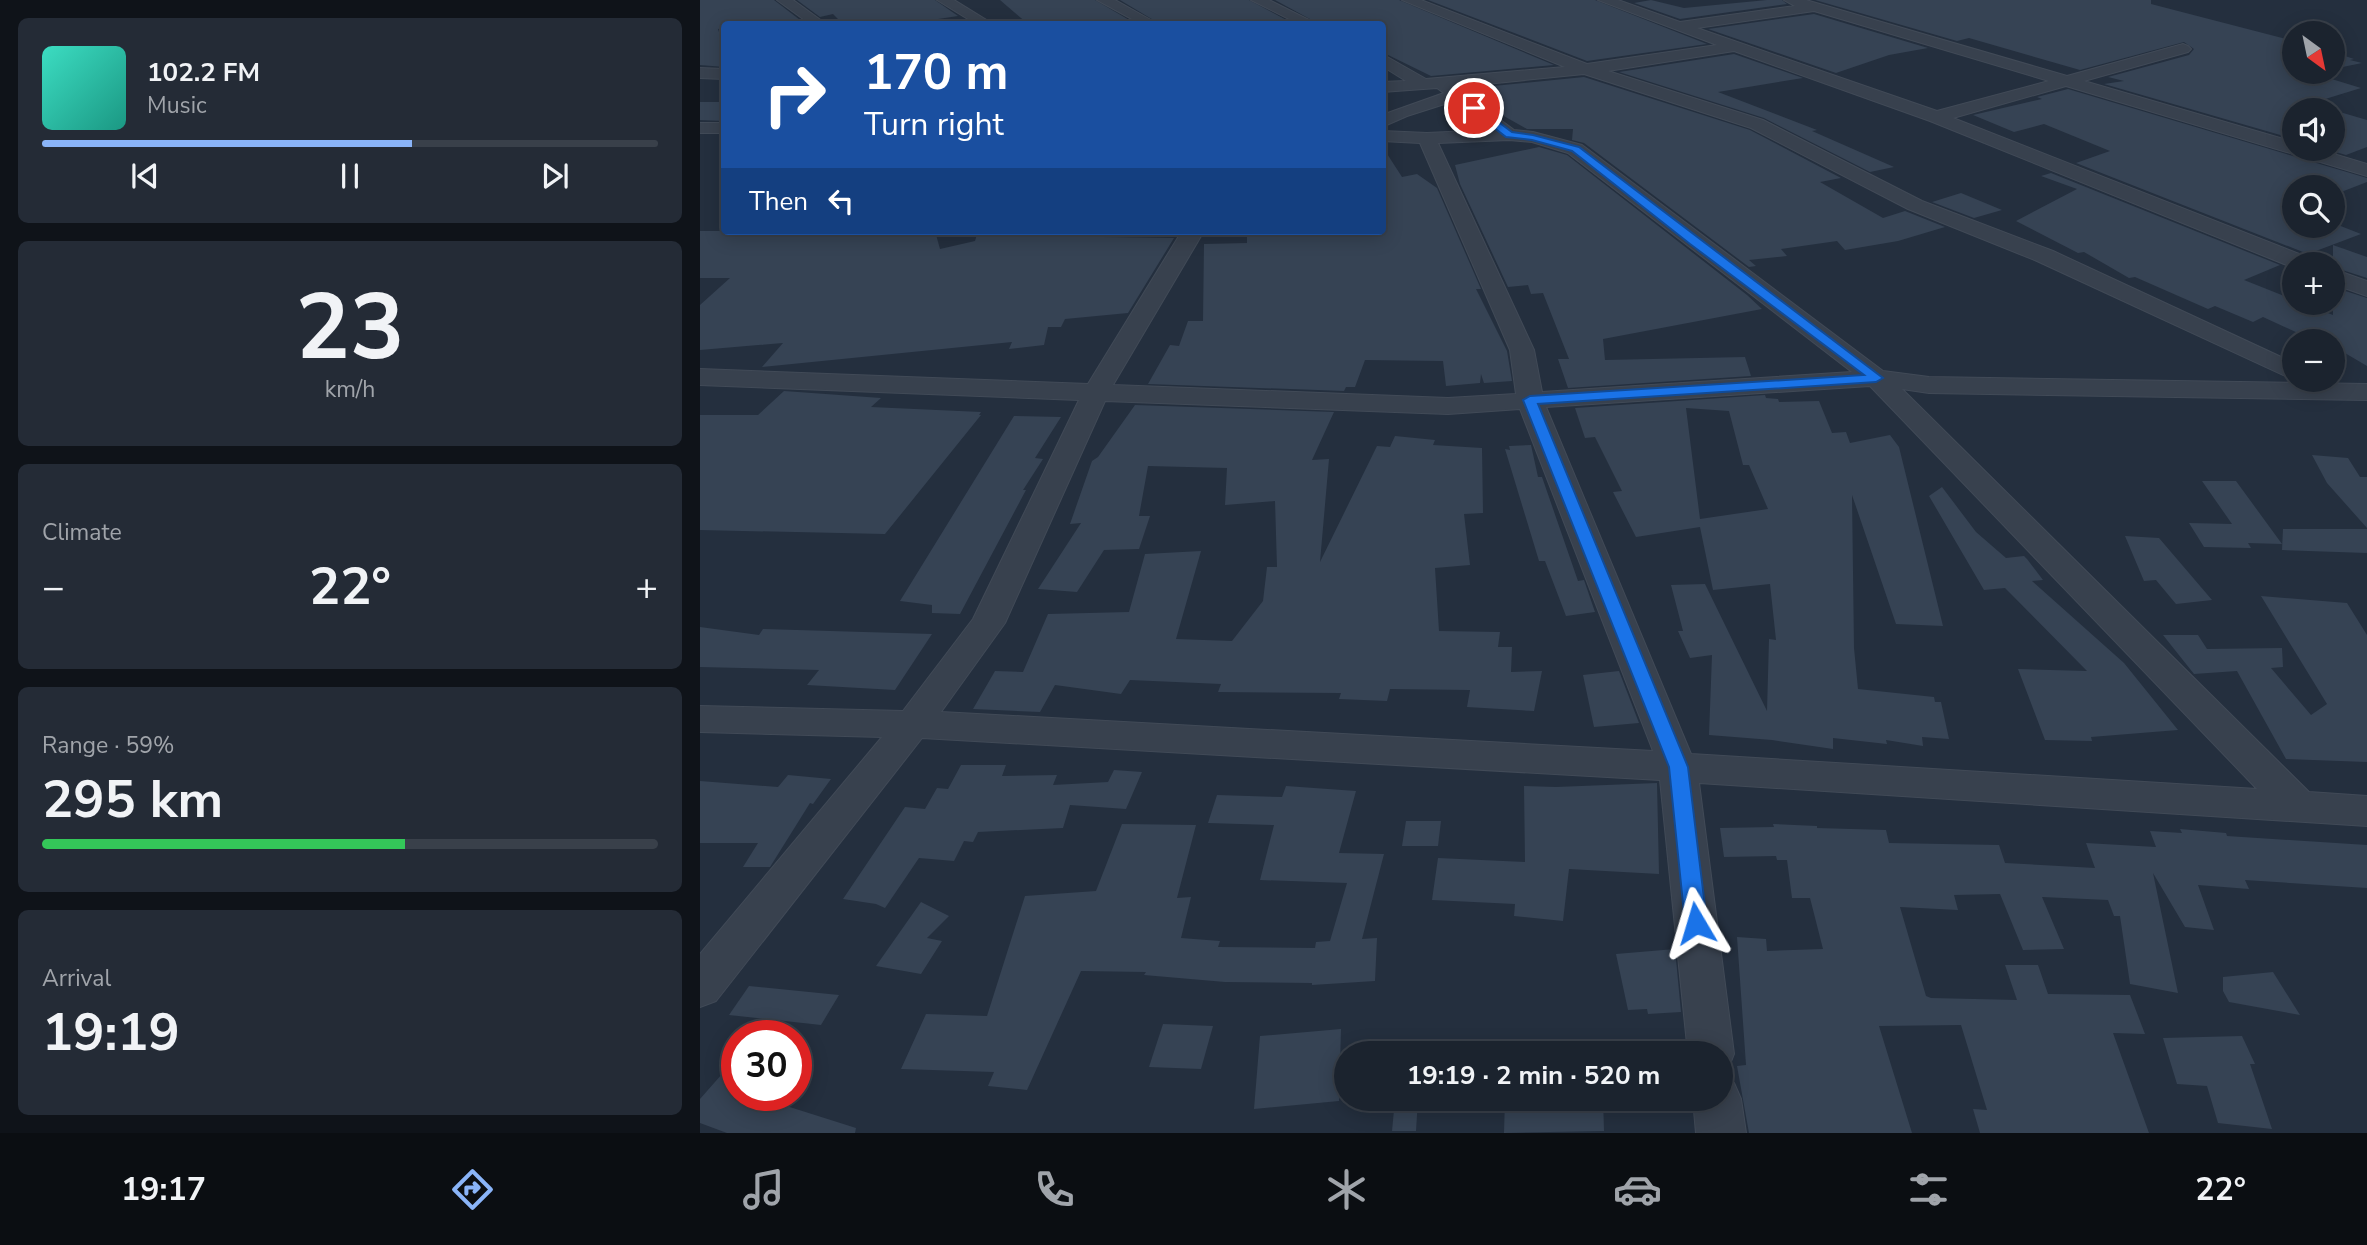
<!DOCTYPE html>
<meta charset="utf-8">
<style>
body{margin:0;font-family:"Nunito Sans",sans-serif;background:#242b36;color:#f1f3f6;height:100vh;display:flex;flex-direction:column;font-size:26px;white-space:nowrap}
*{box-sizing:border-box;margin:0}
p{font-size:23px;color:#a0a4aa}
.icon{flex:none;width:38px;height:38px;fill:none;stroke:currentColor;stroke-width:2;stroke-linecap:round;stroke-linejoin:round}
.map{position:relative;flex:1;overflow:hidden}
.drawer{display:flex;flex-direction:column;gap:18px;padding:18px;background:#0f1319;width:700px}
.drawer>*{flex:none}
.top-card{position:absolute;left:21px;top:21px;width:665px;height:214px;border-radius:7px;box-shadow:0 4px 18px #0003,0 0 0 2px #39404a;background:#1a4fa0;color:#fff;overflow:hidden}
.needle{width:46px;rotate:147deg}
.buttons{position:absolute;left:1582px;top:21px;display:grid;gap:14px}
.buttons a{display:grid;place-items:center;width:63px;height:63px;border-radius:50%;background:#1b232e;box-shadow:0 4px 18px #0003,0 0 0 2px #39404a;font-size:35px}
.speed{position:absolute;left:21px;top:1020px;display:flex;gap:14px;font-size:35px;font-weight:700;text-align:center}
.speed>*{display:grid;place-content:center;width:91px;height:91px;border-radius:50%;background:#1b232e;box-shadow:0 4px 18px #0003,0 0 0 2px #39404a;line-height:1}
.speed .limit{border:10px solid #d22;background:#fff;color:#111}
.pin{position:absolute;display:grid;place-items:center;width:60px;height:60px;color:#fff;margin:-30px;border:4px solid #fff;border-radius:50%;box-shadow:0 2px 7px #0007}
.me{position:absolute;width:77px;margin:-38px;rotate:353deg;stroke-linejoin:round;filter:drop-shadow(0 0 5px #0008)}
.turn{display:flex;align-items:center;gap:24px;height:147px;padding:0 28px;font-size:32px}
.turn .icon{width:91px;height:91px;stroke-width:2.5}
.turn b{display:block;font-size:49px;line-height:60px}
.then{display:flex;align-items:center;height:66px;padding:0 28px;background:#0003;gap:14px;font-size:26px}
.big{font-size:52px;font-weight:700;line-height:1.1}
.drawer .tile{flex:1;display:flex;flex-direction:column;justify-content:center;gap:10px;min-width:0;padding:0 24px;border-radius:10px;background:#242b36}
.drawer .dial{align-items:center;gap:0}
.dial b{font-size:91px;line-height:1}
.song{display:flex;align-items:center;gap:21px}
.cover{width:84px;height:84px;border-radius:10px;background:linear-gradient(135deg,hsl(170 70% 55%),hsl(170 70% 35%))}
.played{height:7px;border-radius:4px;background:linear-gradient(90deg,#8ab4f8 60%,#39404a 60%)}
.keys{display:flex;justify-content:space-around;direction:ltr}
.heat{display:flex;justify-content:space-between;align-items:center;font-size:38px;direction:ltr}
.charge{height:10px;border-radius:5px;background:linear-gradient(90deg,#34c759 59%,#39404a 0)}
.trip{position:absolute;left:634px;top:1041px;width:399px;height:70px;border-radius:35px;background:#1b232e;box-shadow:0 4px 18px #0003,0 0 0 2px #39404a;font-weight:700;line-height:70px;text-align:center}
.tabs{display:flex;height:112px;justify-content:space-around;align-items:center;background:#0b0e12;color:#a0a4aa}
.tabs .icon{width:49px;height:49px}
.tabs .selected{color:#8ab4f8}
.tabs b{font-size:32px;color:#f1f3f6}
main{display:flex;flex:1;min-height:0}
.map>svg:first-child{display:block}
</style>
<main>
<section class="drawer">
<div class="tile">
<div class="song"><i class="cover"></i><div><b>102.2 FM</b><p>Music</p></div></div>
<div class="played"></div>
<div class="keys"><svg class="icon" aria-label="previous" viewBox="0 0 24 24"><path d="M18 5L8 12l10 7zM5 5v14"/></svg><svg class="icon" aria-label="pause" viewBox="0 0 24 24"><path d="M8 5v14M16 5v14"/></svg><svg class="icon" aria-label="next" viewBox="0 0 24 24"><path d="M6 5l10 7-10 7zM19 5v14"/></svg></div>
</div>
<div class="tile dial"><b>23</b><p>km/h</p></div>
<div class="tile"><p>Climate</p>
<div class="heat"><a>−</a><b class="big">22°</b><a>+</a></div>
</div>
<div class="tile"><p>Range · 59%</p><b class="big">295 km</b><div class="charge"></div></div>
<div class="tile"><p>Arrival</p><b class="big">19:19</b></div>
</section>
<div class="map">
<svg width="1667" height="1133" viewBox="0 0 1667 1133">
<rect width="100%" height="100%" fill="#242f3e"/>
<!-- building -->
<g fill="#364354" fill-rule="evenodd">
<path d="M0,0h74l26,20 -24,4h-52v4l-6,1 6,19v19l-24,-2z"/>
<path d="M97,0h138l23,16 -53,8h-62l-10,-10 -13,3z"/>
<path d="M300,0h95l41,24h-108z"/>
<path d="M420,0h129l45,24h-134z"/>
<path d="M575,0h124l155,65 -123,11 -49,-24v-28h-63z"/>
<path d="M728,0h167l112,44 -120,17z"/>
<path d="M951,0l33,8 83,-8h15l5,4 -107,15 -46,-16z"/>
<path d="M1115,0h336v4l143,37v31h23l-5,1 49,15 -52,16 23,6h-38v29l-190,-55 20,-3 -16,-4 81,-22 5,-6 -10,-7 -104,28 -111,-32 -12,3z"/>
<path d="M1114,14l114,34 -39,7 -53,18 -128,-44z"/>
<path d="M1633,52l21,7 -4,1 12,3 -29,6z"/>
<path d="M1034,54l69,24 -85,14 99,38 -5,1 82,36 -24,5 -106,-54 -145,-46z"/>
<path d="M884,77l166,53 91,48 -21,4 63,36 22,-7 40,16 -47,14 -53,9 -8,-9 -56,8 6,7 -38,4 7,6 -7,1 -165,-124 -12,-3 1,-11h-46l-41,-23 -23,-17z"/>
<path d="M1368,89l299,89v4l-31,12 9,4 -12,3v-14h-39v39h39v-3l28,11 -53,20 -232,-91 34,-12 -66,-27 -30,8 -41,-17 69,-16 -5,-2z"/>
<path d="M0,102h24v19l-24,-1z"/>
<path d="M1633,110l34,10v27l-21,8 -21,-6h8z"/>
<path d="M682,146l20,31 15,-3 20,14 44,101h-5l31,62 5,30 -28,2 -3,-9 -1,9 -34,3 -3,-25 -78,-1 -10,27h-9l-2,4 -196,-7 22,-39 9,1 9,-25h15l1,-77 43,-1v-8l10,-1v-3h125z"/>
<path d="M839,147l28,8 180,140 15,14 -159,30 2,21 140,-3 6,19 -183,12 -10,-29h11l-26,-66 -12,1 -3,-9 -20,2 -48,-103 -5,-19z"/>
<path d="M1351,173l229,92 -36,15 50,20v3h7l32,12v-28l34,11v68l-34,-20v-5l-13,-2 -5,2 -52,-24 -10,5 -38,-16 -7,3 -73,-32 -6,1 -45,-26 -6,1 -62,-32 61,-32 -36,-13z"/>
<path d="M1261,193l41,17 -28,8 -42,-16z"/>
<path d="M0,231h235l5,18 35,-8 3,-10h126v6l70,1 -46,75 -63,6 -4,8h-13l-4,18 -35,4 3,-7 -250,25 21,-24 -83,7v-45l30,-27h-30z"/>
<path d="M1633,245l34,12v21l-34,-11z"/>
<path d="M84,391l97,7 -10,9 110,5 -2,3h2l-96,119 -185,-4v-115h58z"/>
<path d="M1065,395l1,3 12,1 1,3 40,-1 13,32 14,-1 4,11 40,-8 9,12 44,179 -47,-2 -44,-129 2,153 4,41 76,8 1,5h6l8,37 -27,-2 1,9 -37,-6 1,4 -54,-6v11l-61,-9 -63,-5 3,-80 -22,3 -12,-27h5l-12,-46 34,-1 62,127 2,-72 7,1 -6,-56 -57,6 -13,-63 -64,10 -23,-45 9,-1 -27,-54 -10,1 -10,-30zM986,408l43,3 14,54h6l19,44 -68,10z"/>
<path d="M435,405l199,7 -22,48 17,-1 -9,103 57,-116 13,1 5,-11 40,4 -2,5 49,3 1,65 -19,1 6,51 -35,3 4,63 61,1 -2,15h14l-1,25 31,-1 -8,40 -67,-4 3,-17 -80,-1 -3,12 -48,-2 2,-6 -123,-1 3,-8 -91,-4 -9,14 -66,-9 -15,27 -67,-3 22,-38 28,1 25,-58 81,-2 16,-58 56,-3 -25,88 56,2 31,-40 4,-34h10l-2,-66 -50,4 2,-37 -79,-2 -9,50h11l-11,33 -35,1 -27,42 -39,-3 43,-66 -11,1 22,-63 6,-4z"/>
<path d="M314,416l47,1 -26,41 8,1 -20,31h3l-66,124 -28,-1v-8l-32,-4z"/>
<path d="M831,445l7,32h4l36,104 6,-1 11,32 -29,4 -21,-55h-6l-34,-112 5,1 -1,-4z"/>
<path d="M1612,455l36,3 12,19h7v51l-40,-45z"/>
<path d="M1502,481h34l46,63 -34,-1 3,5 -47,-1 -15,-24 43,1z"/>
<path d="M1242,487l34,45 30,26 18,-2 3,3 16,21 -11,1 92,82 54,67 -87,7 1,4 -47,-1 -27,-71 69,2 -82,-83 -21,2 -55,-94z"/>
<path d="M1583,529h84v24l-85,-3z"/>
<path d="M1425,536l34,2 53,62 -36,4 -20,-24 -12,1z"/>
<path d="M1561,596l86,7 20,32v127l-81,-3 -49,-88 -43,3 -31,-39h35l9,14 75,-1 1,19 -12,1 40,47 16,-11z"/>
<path d="M0,627l59,8 4,-6 169,5 -37,56 -88,-5 12,-15 -119,-3z"/>
<path d="M919,671l20,52 -45,4 -11,-52z"/>
<path d="M261,765h45l-4,11 55,-1 -4,10 55,-3 6,-12 28,2 -16,37 -56,-4 -7,23 -85,4 -5,10 -9,-1 -10,20 -35,-3 -34,50 -9,-4 -33,-5 62,-92 20,2 12,-21 11,1z"/>
<path d="M88,775l43,4 -18,25 -3,-1 -40,64h-27l15,-24h-58v-62l78,6z"/>
<path d="M957,783l2,91 -90,-5 -6,52 -49,-5 1,-12 -83,-4 6,-42 87,4 -1,-76 32,1z"/>
<path d="M586,786l70,5 -17,62 45,1 -22,85 15,-1 -2,43 -63,4v-2l-87,-1 -81,-7 2,-3 -65,-1 -54,119 -39,-4 6,-14 -93,-3 25,-55 61,2 38,-120 71,-5 26,-67 74,1 -19,73 14,-1 -10,41 39,3 -2,6 97,1 1,-6 14,-1 17,-58 -87,-3 14,-55 -66,-2 9,-28 65,2z"/>
<path d="M706,821h35l-3,25h-36z"/>
<path d="M1073,824l44,2v2l69,2 3,13 110,2 6,18 90,5 -9,-25 70,4 -6,-16 32,2 -2,-4 46,4 1,3 140,9v43l-122,-8 4,9 -51,-4 16,45 -29,-3 -32,-54 25,120 -48,-9 -10,-68h-6l-6,-16 -66,-3 22,52 -41,1 -23,-56 -46,1 4,15 -58,-3 26,89 5,2 86,2 -12,-35h33l10,29 82,1 15,39 -32,-1 36,100h-169l-7,-24 14,1 -26,-85 -82,1 33,107h-163l-12,-67 9,-1 -9,-128 29,2 1,12 56,-2 -13,-51h-18l-5,-38h-10l-1,-4 -52,1 -4,-29 54,-1z"/>
<path d="M221,902l28,14 -22,22 15,3 -21,33 -45,-8z"/>
<path d="M975,949l6,63 -33,2 -1,-5 -19,1 -12,-56z"/>
<path d="M1573,972l27,43 -71,-13 -6,-11v-14z"/>
<path d="M49,986l90,9 -18,30 -92,-10z"/>
<path d="M463,1024l50,2 -12,43 -52,-2z"/>
<path d="M641,1029l-2,72 -85,8 6,-73z"/>
<path d="M1542,1036l13,28h-5l22,65 -54,-6 -11,-37 -30,-2 -14,-46z"/>
<path d="M37,1057v39h18l101,32 -1,5h-128l-27,-10v-24z"/>
<path d="M695,1099h23l-2,32h-24z"/>
<path d="M805,1099h98l1,32 -100,2z"/>
</g>
<g fill="none" stroke-linecap="round" stroke-linejoin="round">
<defs>
<g id="street">
<path d="M77,0h16l33,24h-16z"/>
<path d="M237,0h17l39,24h-17z"/>
<path d="M397,0h18l43,24h-17z"/>
<path d="M551,0h18l48,24h-18z"/>
<path d="M702,0h19l166,64 130,-19 -119,-45h20l62,22 115,-16 -11,-6h22l261,76 116,-32 5,2 3,3 -3,3 -104,29 210,61v7h23l50,15v12l-301,-90 -113,32 359,141 3,5h-21v4l-364,-147 -196,-70 -126,20 155,49 159,81 131,50 241,112v17l-257,-119 -129,-52 -157,-81 -167,-54 -128,13 58,43 19,2 49,13 301,226 46,6 438,7v16l-438,-7 -27,-4 407,403 58,4v30l-668,-43 35,271 -6,15 -8,3v-18h-32l-28,-274 -738,-42 -206,263 -16,6v-53l182,-217 -182,-5v-26l203,5 70,-92 106,-219 -379,-15v-16l388,15 94,-153h22l-91,154 335,13 68,-4 -6,-44 -90,-207 -38,-2v-10l45,2 65,-3 -38,-29 -47,15 -25,11v-12l62,-22 -7,-5 -55,4v-10l24,-1 -24,-15v-12l44,25 139,-12zM1114,11l235,70 -112,30 -240,-83zM809,140l23,2 36,11 284,219 -310,20 -8,-42 -96,-207zM1170,386l387,403 -566,-35 -145,-347zM405,401l343,13 72,-5 133,342 -712,-39 64,-89z"/>
<path d="M0,68l24,1v10l-24,-1z"/>
<rect x="0" y="123" width="24" height="10"/>
<path d="M1633,269l34,12v15l-34,-12z"/>
<path d="M1020,1077l14,6 7,16 5,34h-50l-3,-34h27z"/>
</g>
</defs>
<!-- street casing -->
<use href="#street" stroke="#414a57" stroke-width="2"/>
<!-- street -->
<use href="#street" fill="#38414e" fill-rule="evenodd"/>
</g>
<!-- route -->
<path fill="#1a73e8" stroke="#114b97" stroke-width="2" d="M771,106h6l35,26 21,3 46,12 304,231 -7,4 -338,22 150,363 19,156 -3,7 -8,3 -7,-3 -4,-7 -16,-156 -146,-367 7,-4 334,-21 -174,-131 -118,-93 -40,-11 -26,-3 -35,-27z"/>
</svg>
<div class="buttons">
<a><svg class="needle" viewBox="-14 -14 28 28"><path d="M0-13l5 13h-10z" fill="#e53935"/><path d="M0 13l5-13h-10z" fill="#a0a4aa"/></svg></a>
<a><svg class="icon" aria-label="sound" viewBox="0 0 24 24"><path d="M4 9h4l5-4v14l-5-4H4zM17 9q2 3 0 6"/></svg></a>
<a><svg class="icon" aria-label="search" viewBox="0 0 24 24"><circle cx="10" cy="10" r="6"/><path d="M15 15l6 6"/></svg></a>
<a>+</a>
<a>−</a>
</div>
<div class="speed"><div class="limit">30</div></div>
<div class="pin" style="left:774px;top:108px;background:#d93025"><svg class="icon" aria-label="arrive" viewBox="0 0 24 24"><path d="M6 21V4h12l-3 4 3 4H6"/></svg></div>
<svg class="me" style="left:996px;top:923px" viewBox="-20 -20 40 40"><path d="M0-17L14 15 0 8-14 15z" fill="#1a73e8" stroke="#fff" stroke-width="4"/></svg>
<div class="trip">19:19 · 2 min · 520 m</div>
<div class="top-card">
<div class="turn"><svg class="icon" aria-label="right" viewBox="0 0 24 24"><path d="M7 20v-9h11M14 6l5 5-5 5"/></svg><div><b>170 m</b>Turn right</div></div>
<div class="then">Then<svg class="icon" aria-label="left" viewBox="0 0 24 24"><path d="M17 20v-9H6M10 6l-5 5 5 5"/></svg></div>
</div>
</div>
</main>
<nav class="tabs">
<b>19:17</b>
<svg class="icon selected" aria-label="directions" viewBox="0 0 24 24"><path d="M12 3l9 9-9 9-9-9zM9 14v-3h6M13 9l2 2-2 2"/></svg>
<svg class="icon" aria-label="music" viewBox="0 0 24 24"><path d="M9 18V5l10-2v13"/><circle cx="6" cy="18" r="3"/><circle cx="16" cy="16" r="3"/></svg>
<svg class="icon" aria-label="phone" viewBox="0 0 24 24"><path d="M5 4h4l2 5-3 2q2 4 5 5l2-3 5 2v4C11 20 4 13 5 4z"/></svg>
<svg class="icon" aria-label="climate" viewBox="0 0 24 24"><path d="M12 3v18M4 7l16 10M4 17L20 7"/></svg>
<svg class="icon" aria-label="car" viewBox="0 0 24 24"><path d="M5 17H2v-5l4-1 3-4h7l3 4 3 1v5h-3M9 17h6M6 11h13"/><circle cx="7" cy="17" r="2"/><circle cx="17" cy="17" r="2"/></svg>
<svg class="icon" aria-label="filters" viewBox="0 0 24 24"><path d="M4 7h16M4 17h16"/><circle cx="9" cy="7" r="2"/><circle cx="15" cy="17" r="2"/></svg>
<b>22°</b>
</nav>
